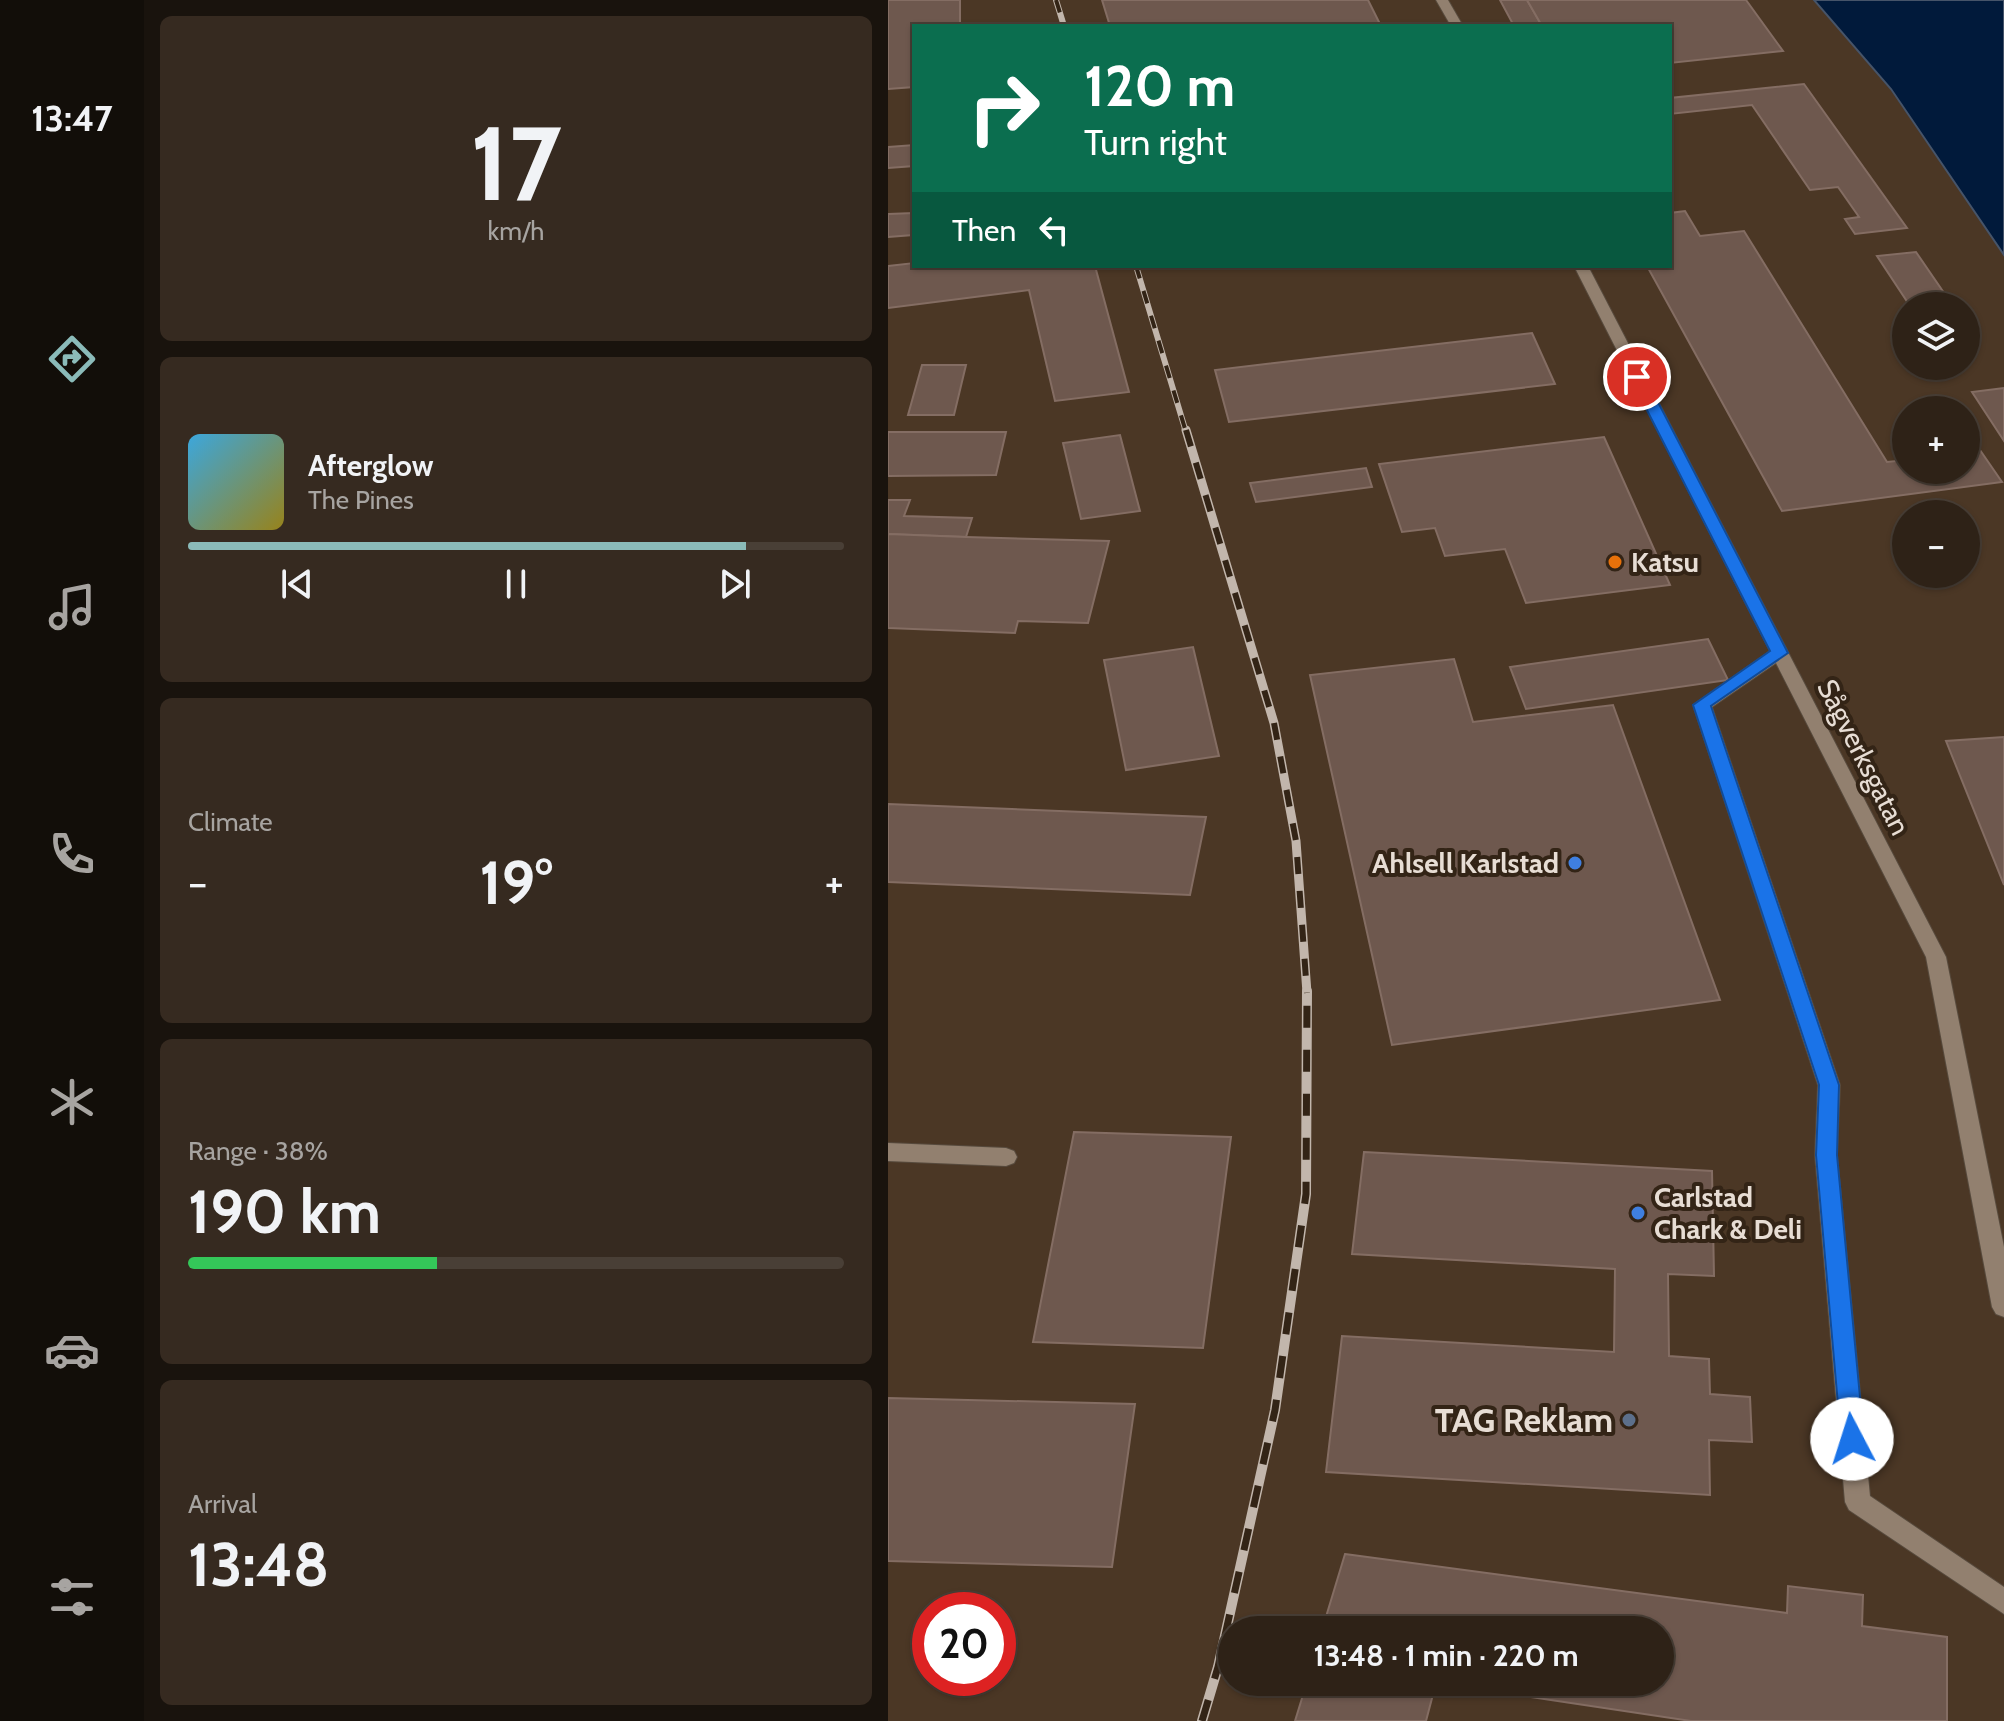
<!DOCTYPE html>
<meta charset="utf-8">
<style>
body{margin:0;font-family:Cabin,sans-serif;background:#362a20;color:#f1f3f6;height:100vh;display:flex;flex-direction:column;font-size:30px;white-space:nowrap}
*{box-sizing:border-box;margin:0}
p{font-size:26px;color:#a7a4a1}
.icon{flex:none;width:44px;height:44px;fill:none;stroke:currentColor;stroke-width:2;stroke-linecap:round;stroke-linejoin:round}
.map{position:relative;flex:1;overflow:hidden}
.drawer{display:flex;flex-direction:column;gap:16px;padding:16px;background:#19130d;width:744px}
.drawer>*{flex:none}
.guide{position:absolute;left:24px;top:24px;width:760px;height:244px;border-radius:0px;box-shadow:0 2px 6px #0004,0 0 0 2px #493f36;background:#0b6e4f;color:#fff;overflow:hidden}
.buttons{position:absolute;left:1004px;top:292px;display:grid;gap:16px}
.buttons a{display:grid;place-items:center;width:88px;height:88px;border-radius:50%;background:#2e2217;box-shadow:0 2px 6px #0004,0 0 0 2px #493f36;font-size:40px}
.speed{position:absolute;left:24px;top:1592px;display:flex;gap:16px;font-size:40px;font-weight:700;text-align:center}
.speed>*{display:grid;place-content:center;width:104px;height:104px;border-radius:50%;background:#2e2217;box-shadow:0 2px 6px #0004,0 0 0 2px #493f36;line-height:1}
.speed .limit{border:12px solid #d22;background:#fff;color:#111}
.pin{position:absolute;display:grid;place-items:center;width:68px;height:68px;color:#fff;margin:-34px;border:4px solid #fff;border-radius:50%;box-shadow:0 2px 8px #0007}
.me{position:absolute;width:88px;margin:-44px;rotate:355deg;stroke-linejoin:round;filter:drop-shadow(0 0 6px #0008)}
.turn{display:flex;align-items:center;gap:28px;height:168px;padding:0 40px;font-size:36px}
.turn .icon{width:104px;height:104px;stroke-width:2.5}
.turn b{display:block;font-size:56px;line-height:68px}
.then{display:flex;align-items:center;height:76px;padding:0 40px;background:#0003;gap:16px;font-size:30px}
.big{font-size:60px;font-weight:700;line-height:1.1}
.drawer .card{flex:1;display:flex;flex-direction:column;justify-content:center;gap:12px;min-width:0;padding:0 28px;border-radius:12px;background:#362a20}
.drawer .dial{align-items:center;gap:0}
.dial b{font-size:104px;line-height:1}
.song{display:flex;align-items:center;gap:24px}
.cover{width:96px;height:96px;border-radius:12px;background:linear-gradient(135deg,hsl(200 70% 55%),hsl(50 70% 35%))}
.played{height:8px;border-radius:4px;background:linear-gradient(90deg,#8bbbb9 85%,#493f36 85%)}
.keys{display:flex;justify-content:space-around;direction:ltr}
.heat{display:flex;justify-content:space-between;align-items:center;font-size:44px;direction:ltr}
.charge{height:12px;border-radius:6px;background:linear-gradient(90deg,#34c759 38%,#493f36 0)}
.trip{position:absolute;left:330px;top:1616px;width:456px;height:80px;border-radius:40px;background:#2e2217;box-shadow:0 2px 6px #0004,0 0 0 2px #493f36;font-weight:700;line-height:80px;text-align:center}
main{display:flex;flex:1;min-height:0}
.dock{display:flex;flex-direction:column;width:144px;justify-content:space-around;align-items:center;background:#120e09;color:#a7a4a1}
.dock .icon{width:56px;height:56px}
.dock .on{color:#8bbbb9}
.dock b{font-size:36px;color:#f1f3f6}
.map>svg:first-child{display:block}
</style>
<main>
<nav class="dock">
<b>13:47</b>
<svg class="icon on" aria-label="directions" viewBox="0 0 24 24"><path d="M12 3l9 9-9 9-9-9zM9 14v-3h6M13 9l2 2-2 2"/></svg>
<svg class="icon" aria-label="music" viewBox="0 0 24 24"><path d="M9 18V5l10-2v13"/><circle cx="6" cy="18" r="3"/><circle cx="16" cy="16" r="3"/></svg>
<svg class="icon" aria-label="phone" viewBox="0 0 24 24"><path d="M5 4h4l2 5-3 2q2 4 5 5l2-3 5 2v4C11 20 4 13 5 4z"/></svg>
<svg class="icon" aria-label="climate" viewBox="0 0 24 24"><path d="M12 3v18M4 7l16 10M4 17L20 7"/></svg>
<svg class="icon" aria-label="car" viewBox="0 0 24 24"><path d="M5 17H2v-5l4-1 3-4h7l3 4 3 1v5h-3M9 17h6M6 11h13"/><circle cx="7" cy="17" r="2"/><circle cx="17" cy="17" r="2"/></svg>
<svg class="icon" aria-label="filters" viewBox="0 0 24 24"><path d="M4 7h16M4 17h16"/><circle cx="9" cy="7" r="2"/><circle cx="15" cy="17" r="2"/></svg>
</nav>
<section class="drawer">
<div class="card dial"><b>17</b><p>km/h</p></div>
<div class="card">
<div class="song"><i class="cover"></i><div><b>Afterglow</b><p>The Pines</p></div></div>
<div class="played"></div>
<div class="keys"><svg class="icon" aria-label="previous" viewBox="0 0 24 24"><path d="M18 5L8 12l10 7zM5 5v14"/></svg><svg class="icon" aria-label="pause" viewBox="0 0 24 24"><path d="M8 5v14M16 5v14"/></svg><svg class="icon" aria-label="next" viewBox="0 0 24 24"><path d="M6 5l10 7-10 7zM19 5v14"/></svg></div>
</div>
<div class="card"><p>Climate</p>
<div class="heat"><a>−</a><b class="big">19°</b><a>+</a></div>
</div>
<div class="card"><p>Range · 38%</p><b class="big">190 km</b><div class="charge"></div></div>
<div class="card"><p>Arrival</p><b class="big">13:48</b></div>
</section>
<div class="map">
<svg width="1116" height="1721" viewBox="0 0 1116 1721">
<rect width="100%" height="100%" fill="#3d2e1f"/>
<!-- built -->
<path fill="#4b3725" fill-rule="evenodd" d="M0,0h926l76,89 114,166v1466h-1116zM26,26h756v240h-756zM1018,306h60v60h-60zM1018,410h60v60h-60zM1018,514h60v60h-60zM42,1610h68v68h-68zM344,1630h428v52h-428z"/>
<!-- water -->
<path fill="#011a3b" stroke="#465469" stroke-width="2" d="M926,0h190v255l-113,-166z"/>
<!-- building -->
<g fill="#6e584e" stroke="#846d63" stroke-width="2">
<path d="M0,0h72v26h-46v61l-26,2z"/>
<path d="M214,0h266l13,26h-271z"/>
<path d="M612,0h27l15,26h-28z"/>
<path d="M639,0h219l37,51 -113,12v-37h-128z"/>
<path d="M916,84l103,144 -52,6 -10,-15 14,-2 -21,-30 -28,3 -58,-85 -82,9v-16z"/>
<path d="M26,145v21l-26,2v-21z"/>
<path d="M797,211l15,25 44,-5 143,231 19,-2v10h60v-18l14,-2 22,32 -220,29 -135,-245h23v-53z"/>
<path d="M25,213v22l-25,2v-23z"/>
<path d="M1028,252l37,54h-43l-33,-50z"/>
<path d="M26,263v3h181l34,126 -74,9 -26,-111 -141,18v-42z"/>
<path d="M644,333l23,51 -326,38 -14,-52z"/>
<path d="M34,365h44l-12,50h-46z"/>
<path d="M1116,388v53l-32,-49z"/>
<path d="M0,432h118l-10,43 -108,1z"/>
<path d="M232,435l20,76 -59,8 -18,-76z"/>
<path d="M716,437l66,148 -144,18 -21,-54 -60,7 -10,-28 -33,4 -23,-68z"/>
<path d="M478,468l6,19 -116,15 -6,-19z"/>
<path d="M0,500h22l-6,16 68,2 -6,19 -78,-3z"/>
<path d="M0,534l78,3 143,4 -21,82 -70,-2 -3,12 -127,-5z"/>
<path d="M820,639l20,41 -202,29 -16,-42z"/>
<path d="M305,647l26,109 -93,14 -22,-110z"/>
<path d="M566,659l19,63 140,-17 107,295 -328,45 -82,-370z"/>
<path d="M1116,737v148l-58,-144z"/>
<path d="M0,804l318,13 -16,78 -302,-13z"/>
<path d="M186,1132l157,5 -28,211 -170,-6z"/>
<path d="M476,1152l348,19 2,105 -46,-2 1,82 40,3 1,35 40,3 2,45 -43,-2 1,55 -384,-23 16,-136 272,16 1,-83 -263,-15z"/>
<path d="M0,1398l247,6 -23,163 -224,-6z"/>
<path d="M457,1554l442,59 1,-27 75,9 -1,31 85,11v84h-256l-255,-38 -10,38h-131l12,-39h353v-52h-338z"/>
</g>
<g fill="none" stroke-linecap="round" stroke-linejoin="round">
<defs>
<g id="minor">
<path d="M548,0h12l15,26h-12z"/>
<path d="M686,266h14l358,691 58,290v70l-8,-3 -4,-7 -66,-350 -150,-294 -64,44 128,378 -3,70 33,341 134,91v27l-155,-104 -4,-8 -30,-347 3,-70 -125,-380 77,-54z"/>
<path d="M0,1143l118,5 8,3 3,6 -3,6 -8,3 -118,-5z"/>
</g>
</defs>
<!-- minor casing -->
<use href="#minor" stroke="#574a3d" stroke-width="2"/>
<!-- minor -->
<use href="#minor" fill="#92806f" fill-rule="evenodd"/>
<defs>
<g id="rail-far2">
<path d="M168,0l8,26"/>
<path d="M248,266l50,166"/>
</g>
<path id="rail-far1" d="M298,430l88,293 22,118 11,152"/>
<path id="rail" d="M314,1721l16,-54 57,-257 31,-216 1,-203"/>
</defs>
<!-- rail-far2 casing -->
<use href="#rail-far2" stroke="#c2b6ac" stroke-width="6"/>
<!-- rail-far1 casing -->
<use href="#rail-far1" stroke="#c2b6ac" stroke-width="9"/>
<!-- rail casing -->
<use href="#rail" stroke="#c2b6ac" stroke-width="10"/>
<!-- rail-far2 -->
<use href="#rail-far2" stroke="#332416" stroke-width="4" stroke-dasharray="13" stroke-linecap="butt"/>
<!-- rail-far1 -->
<use href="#rail-far1" stroke="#332416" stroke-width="6" stroke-dasharray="17" stroke-linecap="butt"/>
<!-- rail -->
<use href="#rail" stroke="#332416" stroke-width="7" stroke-dasharray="22" stroke-linecap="butt"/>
</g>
<!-- route -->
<path fill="#1a73e8" stroke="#114b97" stroke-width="2" d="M749,372l8,5 143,276 -77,53 128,379 -2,70 27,284 -4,7 -8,3 -8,-3 -3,-7 -25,-284 3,-70 -126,-380 77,-54 -140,-274z"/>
<!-- markers -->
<circle fill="#e8710a" stroke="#332416" stroke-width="3" cx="727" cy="562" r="8"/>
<g fill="#3f7fe0" stroke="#332416" stroke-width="3">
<circle cx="687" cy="863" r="8"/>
<circle cx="750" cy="1213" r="8"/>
</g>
<circle fill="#5c6f8a" stroke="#332416" stroke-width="3" cx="741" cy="1420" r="8"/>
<g text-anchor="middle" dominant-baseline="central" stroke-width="8" stroke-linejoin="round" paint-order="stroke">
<!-- poi labels -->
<g font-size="28" font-weight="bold" fill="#e7ddd4" stroke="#332416" text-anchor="start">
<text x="743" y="562">Katsu</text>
<text x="671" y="863" text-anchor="end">Ahlsell Karlstad</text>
<text x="766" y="1197">Carlstad<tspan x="766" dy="32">Chark &amp; Deli</tspan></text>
</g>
<!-- street labels -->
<g font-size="28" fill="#e7ddd4" stroke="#332416">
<text transform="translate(976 757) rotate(63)">Sågverksgatan</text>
</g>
<!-- near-poi labels -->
<g font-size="34" font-weight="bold" fill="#e7ddd4" stroke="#332416" text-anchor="end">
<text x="725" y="1420">TAG Reklam</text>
</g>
</g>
</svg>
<div class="buttons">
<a><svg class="icon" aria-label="layers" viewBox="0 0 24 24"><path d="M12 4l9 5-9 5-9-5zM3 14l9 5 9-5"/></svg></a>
<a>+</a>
<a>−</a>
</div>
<div class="speed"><div class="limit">20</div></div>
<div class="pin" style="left:749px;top:377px;background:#d93025"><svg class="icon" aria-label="arrive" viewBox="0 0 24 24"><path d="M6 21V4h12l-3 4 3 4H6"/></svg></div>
<svg class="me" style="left:964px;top:1439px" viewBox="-20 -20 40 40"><circle r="19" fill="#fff"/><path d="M0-13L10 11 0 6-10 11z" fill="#1a73e8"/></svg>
<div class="trip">13:48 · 1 min · 220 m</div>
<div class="guide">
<div class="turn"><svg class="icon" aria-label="right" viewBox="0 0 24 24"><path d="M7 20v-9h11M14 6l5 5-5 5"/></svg><div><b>120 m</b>Turn right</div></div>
<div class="then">Then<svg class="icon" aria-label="left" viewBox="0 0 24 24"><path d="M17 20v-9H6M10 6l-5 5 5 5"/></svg></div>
</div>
</div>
</main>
